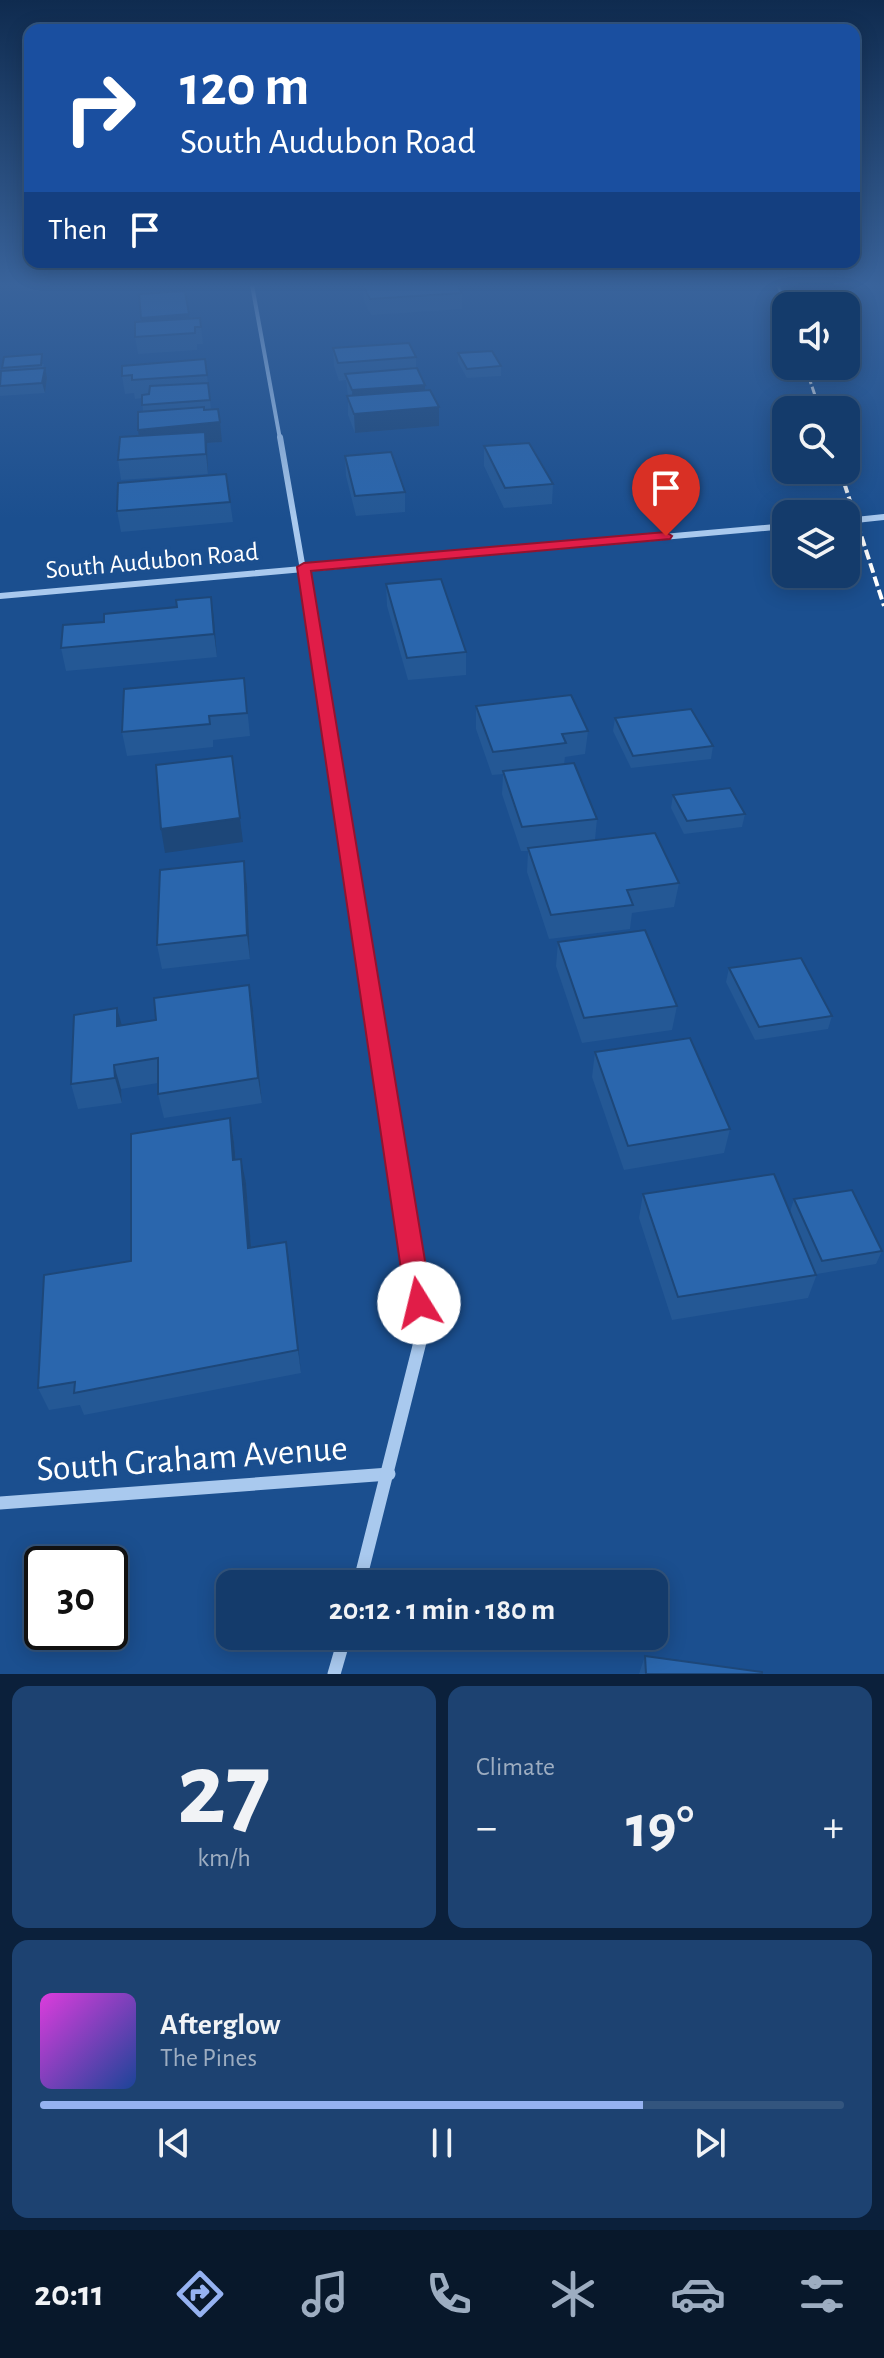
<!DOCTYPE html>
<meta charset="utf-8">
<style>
body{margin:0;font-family:"Alegreya Sans",sans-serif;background:#1d4271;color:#f1f3f6;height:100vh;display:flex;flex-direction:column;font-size:30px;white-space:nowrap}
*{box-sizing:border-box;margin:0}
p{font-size:26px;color:#9dadc1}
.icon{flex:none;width:44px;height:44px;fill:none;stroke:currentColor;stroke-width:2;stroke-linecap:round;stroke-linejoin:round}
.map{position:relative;height:1674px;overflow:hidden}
.sheet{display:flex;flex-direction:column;gap:12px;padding:12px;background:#0b203b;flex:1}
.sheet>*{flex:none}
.guide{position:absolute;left:24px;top:24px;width:836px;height:244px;border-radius:16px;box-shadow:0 4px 20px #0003,0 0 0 2px #33557e;background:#1a4fa0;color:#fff;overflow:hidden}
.buttons{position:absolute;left:772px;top:292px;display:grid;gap:16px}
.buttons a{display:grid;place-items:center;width:88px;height:88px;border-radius:16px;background:#143b6b;box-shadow:0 4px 20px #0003,0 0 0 2px #33557e;font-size:40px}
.speed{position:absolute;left:24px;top:1546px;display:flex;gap:16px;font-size:40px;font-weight:700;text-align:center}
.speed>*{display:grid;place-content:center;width:104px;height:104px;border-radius:50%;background:#143b6b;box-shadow:0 4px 20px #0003,0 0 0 2px #33557e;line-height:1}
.speed .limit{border:4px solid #111;border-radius:12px;background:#fff;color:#111}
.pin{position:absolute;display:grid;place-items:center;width:68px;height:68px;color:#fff;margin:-82px -34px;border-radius:50% 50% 50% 0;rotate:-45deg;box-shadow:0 0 8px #0007}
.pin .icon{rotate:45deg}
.me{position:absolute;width:88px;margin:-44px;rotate:351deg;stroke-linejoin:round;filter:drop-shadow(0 0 6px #0008)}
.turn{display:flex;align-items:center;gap:28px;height:168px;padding:0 24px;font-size:36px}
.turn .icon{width:104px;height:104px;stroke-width:2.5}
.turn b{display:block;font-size:56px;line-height:68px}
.then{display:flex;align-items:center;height:76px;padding:0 24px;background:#0003;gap:16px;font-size:30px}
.big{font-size:60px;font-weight:700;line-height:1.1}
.sheet .widget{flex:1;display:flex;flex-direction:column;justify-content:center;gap:12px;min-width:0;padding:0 28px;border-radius:16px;background:#1d4271}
.sheet .dial{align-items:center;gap:0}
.dial b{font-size:104px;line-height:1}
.song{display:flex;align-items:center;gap:24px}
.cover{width:96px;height:96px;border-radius:12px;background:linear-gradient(135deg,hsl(300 70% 55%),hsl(220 70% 35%))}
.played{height:8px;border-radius:4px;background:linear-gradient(90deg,#95b2f1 75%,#33557e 75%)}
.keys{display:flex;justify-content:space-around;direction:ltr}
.heat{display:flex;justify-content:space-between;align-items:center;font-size:44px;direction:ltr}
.sheet .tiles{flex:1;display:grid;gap:12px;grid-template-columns:1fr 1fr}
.widget:last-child{grid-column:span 2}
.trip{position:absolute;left:216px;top:1570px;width:452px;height:80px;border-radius:16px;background:#143b6b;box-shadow:0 4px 20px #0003,0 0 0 2px #33557e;font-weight:700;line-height:80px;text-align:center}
.menu{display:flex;height:128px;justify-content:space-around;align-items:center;background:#08182b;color:#9dadc1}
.menu .icon{width:56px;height:56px}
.menu .on{color:#95b2f1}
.menu b{font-size:36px;color:#f1f3f6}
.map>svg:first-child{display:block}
</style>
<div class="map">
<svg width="884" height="1674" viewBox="0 0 884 1674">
<rect width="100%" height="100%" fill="#1b4f8f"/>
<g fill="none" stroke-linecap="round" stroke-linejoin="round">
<!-- minor-far4 -->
<path stroke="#a9c9ee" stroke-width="4" d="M252,285l28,154"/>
<!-- minor-far3 -->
<g stroke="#a9c9ee" stroke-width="6">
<path d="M280,437l35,202"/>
<path d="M846,521l38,-4"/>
<path d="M0,596l786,-70"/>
</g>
<!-- minor-far2 -->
<path stroke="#a9c9ee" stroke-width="7" d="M315,637l41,262"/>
<!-- minor-far1 -->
<path stroke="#a9c9ee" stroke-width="10" d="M355,897l53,340"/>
<!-- minor -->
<g stroke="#a9c9ee" stroke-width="13">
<path d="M0,1503l389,-29"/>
<path d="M359,1584l64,-254 -15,-95"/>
<path d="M334,1674l11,-38"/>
</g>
<!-- rail-far1 -->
<g stroke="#fff" stroke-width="3" stroke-dasharray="8 3" stroke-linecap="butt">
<path d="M778,285l8,24"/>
<path d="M805,366l15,44"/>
</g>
<!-- rail -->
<path stroke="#fff" stroke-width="4" stroke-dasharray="10 4" stroke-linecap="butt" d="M840,470l44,136"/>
</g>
<!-- wall -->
<g fill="#245895">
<path d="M363,285l99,8v16l-91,6 -7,-14z"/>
<path d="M200,318l3,26h-6v6l-59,4 -3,-17 55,-18z"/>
<path d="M333,348l83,9v11l23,58 -84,7 -7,-18v-19l-2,-16 -7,1 -5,-15z"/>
<path d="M458,353l43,13v10l-34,2 -9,-16z"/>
<path d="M205,359l6,50 11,33 -15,1 1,31 -87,6 -3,-20 21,-24 4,-25 -1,-13 -7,1 -1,-6 -9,1 -3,-18z"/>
<path d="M44,364l-1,4 4,10 -2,15 -45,3v-19l3,-6 -1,-3z"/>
<path d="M484,446l69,38 -1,20 -48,4 -20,-42z"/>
<path d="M345,456l60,36v20l-49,4 -10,-40z"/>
<path d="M226,474l7,48 -112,10 -4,-21z"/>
<path d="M386,584l80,68v23l-58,5 -21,-74z"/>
<path d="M211,597l6,60 -151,14 -5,-23 43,-26 73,-15z"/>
<path d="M244,678l6,58 -37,4v7l-86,9 -5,-24z"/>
<path d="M476,706l112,25 -3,23 -20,3 -1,8 33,54 -2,21 84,43 -5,24 -42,6 -2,16 -81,10 -22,-67 1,-21h-7l-19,-57 1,-20 -11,1 -16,-46z"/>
<path d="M615,718l98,28 -2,13 -80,9 -18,-37z"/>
<path d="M673,795l72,19 -3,13 -58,7 -13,-26z"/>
<path d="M244,861l3,24 3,74 -88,10 -5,-24z"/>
<path d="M558,942l119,64 -5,24 -90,13 -26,-77z"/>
<path d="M729,968l103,48 -4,13 -73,11 -29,-58z"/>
<path d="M253,1010l9,93 -98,15 -6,-24v-11l-37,6 1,14 -44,6 -7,-25 51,-59z"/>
<path d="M595,1052l135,77 -6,24 -100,17 -32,-93z"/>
<path d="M230,1118l4,24 2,18 10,23 5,65 35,-6 15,131 -217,42 -4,-10 -31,5 -11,-22 93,-127z"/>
<path d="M643,1194l147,18 4,-13 88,52 -6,13 -59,10 -9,24 -136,22 -33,-102z"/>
<path d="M645,1656l117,18h-123z"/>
</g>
<!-- shaded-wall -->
<g fill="#1d4779">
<path d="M189,314l2,17 -47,4 -3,-17z"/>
<path d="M45,368l2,10 -2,15 -3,-10z"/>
<path d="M425,385v18l-72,6 -1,-19z"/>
<path d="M439,407v19l-84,7 -1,-19z"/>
<path d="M220,422l2,20 -15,1 1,31 -2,-20 -65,-4 -3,-20z"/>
<path d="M211,597l3,22 3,38 -3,-23z"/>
<path d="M232,756l11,86 -78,11 -4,-24z"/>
<path d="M244,861l3,24 3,74 -3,-24z"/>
<path d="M249,985l4,25 9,93 -4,-25z"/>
<path d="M117,1008l7,25 -7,-7z"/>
<path d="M114,1065l7,24 1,14 -7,-25z"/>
<path d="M230,1118l4,24 4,42 -5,-24z"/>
<path d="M241,1159l5,24 7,89 -5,-24z"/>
<path d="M286,1242l4,24 11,107 -3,-23z"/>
</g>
<!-- building -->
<g fill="#2a66ad" stroke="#1d4779" stroke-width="2">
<path d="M363,285h94l5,8 -92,6z"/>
<path d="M185,291l4,23 -48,4 -2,-24z"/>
<path d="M200,318l1,9h-6v6l-60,4v-15z"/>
<path d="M409,343l7,14 -78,6 -5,-15z"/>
<path d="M492,351l9,15 -34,3 -9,-16z"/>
<path d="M42,354l-1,11 -39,3 2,-11z"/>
<path d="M205,359l2,16 -75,5v-5l-10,1v-10z"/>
<path d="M45,368l-3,15 -42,3 1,-15z"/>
<path d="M417,368l8,17 -73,5 -7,-16z"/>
<path d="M208,383l2,17 -68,5v-10l7,-1 1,-8z"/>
<path d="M430,390l9,17 -85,7 -7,-18z"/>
<path d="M204,407v3l14,-1 2,13 -82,8v-18z"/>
<path d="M205,432l1,22 -88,6 2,-23z"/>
<path d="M529,443l24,41 -48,4 -21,-42z"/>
<path d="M391,452l14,40 -50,4 -10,-40z"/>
<path d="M226,474l4,28 -113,9 1,-28z"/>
<path d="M441,579l25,73 -59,6 -21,-74z"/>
<path d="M211,597l3,37 -153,14 2,-23 41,-3v-8l73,-7 -1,-7z"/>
<path d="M244,678l3,35 -38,3 1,8 -88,8 2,-43z"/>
<path d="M571,695l17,36 -26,3 4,9 -73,9 -17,-46z"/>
<path d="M691,709l22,37 -80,10 -18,-38z"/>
<path d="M232,756l8,62 -79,11 -5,-64z"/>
<path d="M574,763l23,56 -75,8 -19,-56z"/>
<path d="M730,788l15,26 -58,7 -14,-26z"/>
<path d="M655,833l24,50 -52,7 6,15 -82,10 -23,-67z"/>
<path d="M244,861l3,74 -90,10 3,-75z"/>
<path d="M645,930l32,76 -93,12 -26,-76z"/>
<path d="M801,958l31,58 -73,11 -30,-59z"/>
<path d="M249,985l9,93 -100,16v-36l-44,7 1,13 -44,6 3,-69 43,-7v18l39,-6 -2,-22z"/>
<path d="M690,1038l40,91 -102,17 -33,-94z"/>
<path d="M230,1118l3,42 8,-1 7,89 38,-6 12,108 -224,43 1,-11 -37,6 6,-113 87,-14v-127z"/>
<path d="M774,1174l42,101 -138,22 -35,-103z"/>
<path d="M852,1190l30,61 -60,10 -28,-62z"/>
<path d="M645,1656l117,16v2h-116z"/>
</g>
<!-- sky -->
<linearGradient id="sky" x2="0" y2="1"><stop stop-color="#0f2b4f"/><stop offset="0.55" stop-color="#39639b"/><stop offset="1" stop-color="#39639b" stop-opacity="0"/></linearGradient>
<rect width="884" height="519" fill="url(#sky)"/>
<!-- route -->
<path fill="#e11d48" stroke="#92132f" stroke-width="2" d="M666,532l6,4 -2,3 -359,32 121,732 -4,8 -9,4 -9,-4 -4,-8 -109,-736 7,-4z"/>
<g text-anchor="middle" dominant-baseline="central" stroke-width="8" stroke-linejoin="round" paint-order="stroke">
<!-- far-street labels -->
<g font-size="26" fill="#fff" stroke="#1b4f8f">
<text transform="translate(152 561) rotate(-5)">South Audubon Road</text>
</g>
<!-- near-street labels -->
<g font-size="36" fill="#fff" stroke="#1b4f8f">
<text transform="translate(192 1459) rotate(-4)">South Graham Avenue</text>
</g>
</g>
</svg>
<div class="buttons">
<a><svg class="icon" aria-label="sound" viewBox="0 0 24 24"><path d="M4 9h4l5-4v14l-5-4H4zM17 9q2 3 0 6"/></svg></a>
<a><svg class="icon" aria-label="search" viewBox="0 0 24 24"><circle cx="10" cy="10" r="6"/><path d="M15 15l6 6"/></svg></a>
<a><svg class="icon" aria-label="layers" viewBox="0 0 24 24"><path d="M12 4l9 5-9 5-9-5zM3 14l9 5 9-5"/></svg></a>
</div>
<div class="speed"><div class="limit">30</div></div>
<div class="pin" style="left:666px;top:536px;background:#d93025"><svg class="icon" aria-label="arrive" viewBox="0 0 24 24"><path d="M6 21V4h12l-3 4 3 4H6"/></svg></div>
<svg class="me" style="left:419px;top:1303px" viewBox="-20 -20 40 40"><circle r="19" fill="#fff"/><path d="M0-13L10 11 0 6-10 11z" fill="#e11d48"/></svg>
<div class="trip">20:12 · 1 min · 180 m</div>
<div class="guide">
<div class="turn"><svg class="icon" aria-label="right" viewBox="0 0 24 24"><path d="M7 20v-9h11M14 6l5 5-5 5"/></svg><div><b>120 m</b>South Audubon Road</div></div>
<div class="then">Then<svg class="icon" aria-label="arrive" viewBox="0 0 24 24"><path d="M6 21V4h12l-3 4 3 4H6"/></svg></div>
</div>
</div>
<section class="sheet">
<div class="tiles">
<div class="widget dial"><b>27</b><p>km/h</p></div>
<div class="widget"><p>Climate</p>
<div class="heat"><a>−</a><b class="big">19°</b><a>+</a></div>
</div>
<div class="widget">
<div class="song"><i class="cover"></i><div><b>Afterglow</b><p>The Pines</p></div></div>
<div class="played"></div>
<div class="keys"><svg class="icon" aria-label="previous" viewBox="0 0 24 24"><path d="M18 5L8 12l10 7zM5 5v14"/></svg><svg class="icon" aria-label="pause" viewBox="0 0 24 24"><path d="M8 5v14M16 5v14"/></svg><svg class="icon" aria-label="next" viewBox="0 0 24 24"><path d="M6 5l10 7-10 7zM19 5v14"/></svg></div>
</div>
</div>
</section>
<nav class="menu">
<b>20:11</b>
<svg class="icon on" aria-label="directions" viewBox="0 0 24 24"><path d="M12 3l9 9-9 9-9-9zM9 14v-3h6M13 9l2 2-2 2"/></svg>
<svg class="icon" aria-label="music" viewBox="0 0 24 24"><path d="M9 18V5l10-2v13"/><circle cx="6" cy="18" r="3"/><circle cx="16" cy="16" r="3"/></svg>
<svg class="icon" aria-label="phone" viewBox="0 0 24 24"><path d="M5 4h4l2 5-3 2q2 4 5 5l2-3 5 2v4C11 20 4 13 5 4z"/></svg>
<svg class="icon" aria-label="climate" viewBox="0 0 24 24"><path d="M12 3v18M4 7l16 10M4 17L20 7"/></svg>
<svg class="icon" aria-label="car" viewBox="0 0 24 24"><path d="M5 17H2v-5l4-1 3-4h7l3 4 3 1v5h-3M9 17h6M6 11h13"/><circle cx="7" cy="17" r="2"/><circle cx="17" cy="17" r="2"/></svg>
<svg class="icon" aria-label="filters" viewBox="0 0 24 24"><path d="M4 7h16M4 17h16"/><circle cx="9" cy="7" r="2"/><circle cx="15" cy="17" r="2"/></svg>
</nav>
